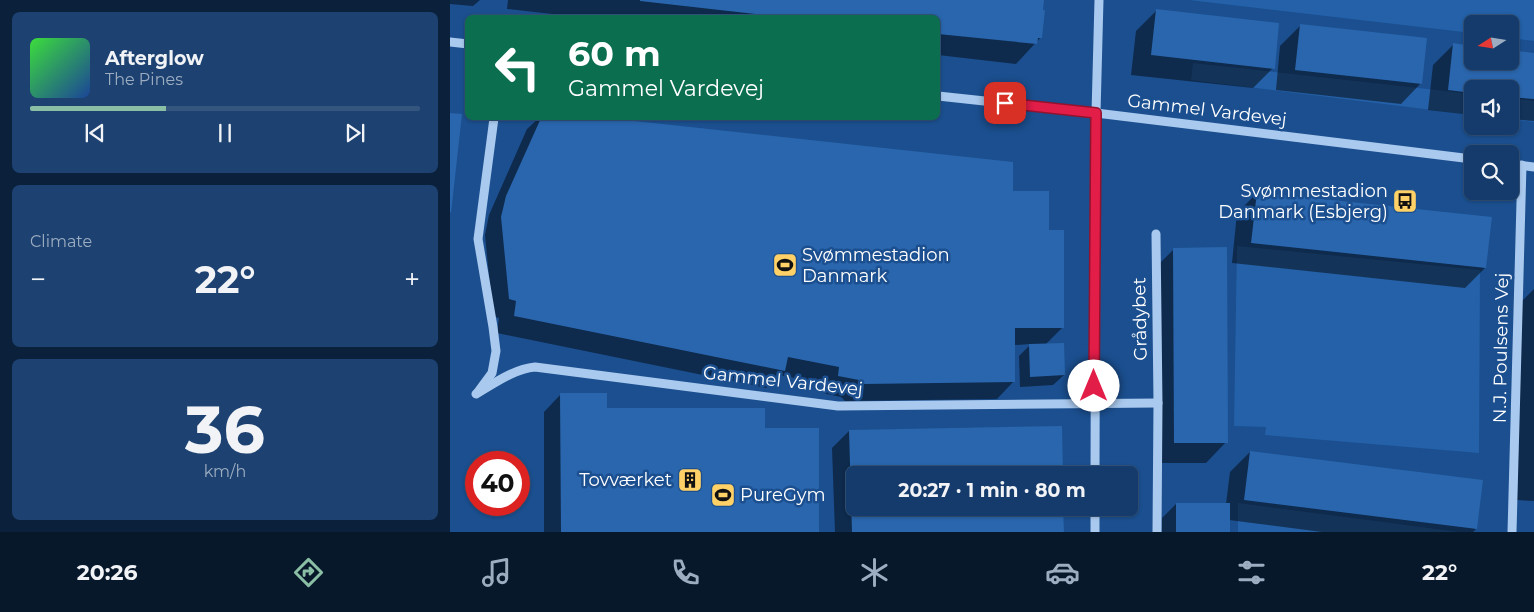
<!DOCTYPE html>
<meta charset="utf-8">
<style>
body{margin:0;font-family:Montserrat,sans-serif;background:#1d4271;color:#f1f3f6;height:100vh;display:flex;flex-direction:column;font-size:19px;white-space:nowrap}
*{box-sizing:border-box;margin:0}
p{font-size:16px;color:#9dadc1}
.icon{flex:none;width:28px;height:28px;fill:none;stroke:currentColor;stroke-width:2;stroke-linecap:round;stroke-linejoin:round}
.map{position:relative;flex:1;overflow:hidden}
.details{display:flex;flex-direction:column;gap:12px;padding:12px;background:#0b203b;width:450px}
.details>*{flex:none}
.guide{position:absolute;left:15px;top:15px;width:475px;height:105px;border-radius:8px;box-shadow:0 1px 4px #0004,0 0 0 1px #33557e;background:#0b6e4f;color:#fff;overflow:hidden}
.needle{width:32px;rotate:258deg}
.tools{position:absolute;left:1014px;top:15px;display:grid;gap:10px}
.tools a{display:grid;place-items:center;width:55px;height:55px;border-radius:8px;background:#143b6b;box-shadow:0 1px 4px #0004,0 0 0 1px #33557e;font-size:25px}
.speed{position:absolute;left:15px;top:451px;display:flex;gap:10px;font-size:25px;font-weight:700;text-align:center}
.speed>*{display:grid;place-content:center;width:65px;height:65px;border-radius:50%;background:#143b6b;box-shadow:0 1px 4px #0004,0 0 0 1px #33557e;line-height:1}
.speed .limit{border:8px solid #d22;background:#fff;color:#111}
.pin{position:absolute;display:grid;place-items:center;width:42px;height:42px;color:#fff;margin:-21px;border-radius:10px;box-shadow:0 2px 8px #0006}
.me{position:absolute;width:55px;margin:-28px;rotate:0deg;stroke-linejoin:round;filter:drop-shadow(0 0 4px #0008)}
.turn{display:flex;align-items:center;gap:18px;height:105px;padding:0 20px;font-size:22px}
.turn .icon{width:65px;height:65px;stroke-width:2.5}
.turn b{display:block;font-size:35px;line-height:42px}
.big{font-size:38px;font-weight:700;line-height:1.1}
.details .tile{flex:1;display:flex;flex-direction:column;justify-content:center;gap:8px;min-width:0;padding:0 18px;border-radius:8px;background:#1d4271}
.details .dial{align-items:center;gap:0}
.dial b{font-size:65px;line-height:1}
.song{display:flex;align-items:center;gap:15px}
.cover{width:60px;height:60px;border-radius:8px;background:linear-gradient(135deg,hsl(120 70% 55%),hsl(220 70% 35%))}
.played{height:5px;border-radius:2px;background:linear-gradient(90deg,#8abfa5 35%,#33557e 35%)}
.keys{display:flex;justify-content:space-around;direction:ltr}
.heat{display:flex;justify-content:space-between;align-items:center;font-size:28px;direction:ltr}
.trip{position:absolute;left:396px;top:466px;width:292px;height:50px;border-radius:8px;background:#143b6b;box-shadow:0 1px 4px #0004,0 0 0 1px #33557e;font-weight:700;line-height:50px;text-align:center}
.tabs{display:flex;height:80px;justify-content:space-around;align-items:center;background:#08182b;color:#9dadc1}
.tabs .icon{width:35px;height:35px}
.tabs .current{color:#8abfa5}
.tabs b{font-size:22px;color:#f1f3f6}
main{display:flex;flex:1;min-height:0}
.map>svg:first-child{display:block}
</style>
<main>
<section class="details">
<div class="tile">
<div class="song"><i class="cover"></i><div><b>Afterglow</b><p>The Pines</p></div></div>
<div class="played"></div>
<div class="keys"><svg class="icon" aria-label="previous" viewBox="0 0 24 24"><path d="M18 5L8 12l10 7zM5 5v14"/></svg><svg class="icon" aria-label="pause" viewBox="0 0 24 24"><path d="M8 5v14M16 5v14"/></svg><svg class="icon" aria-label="next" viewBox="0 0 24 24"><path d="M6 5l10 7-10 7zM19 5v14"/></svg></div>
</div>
<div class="tile"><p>Climate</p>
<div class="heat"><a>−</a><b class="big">22°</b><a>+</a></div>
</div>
<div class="tile dial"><b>36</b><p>km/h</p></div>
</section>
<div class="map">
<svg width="1084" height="532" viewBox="0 0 1084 532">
<rect width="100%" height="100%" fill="#1b4f8f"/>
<!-- green -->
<g fill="#2461a8">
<path d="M739,0h345v41l-24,-3v-14h-38v9z"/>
<path d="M743,63l279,31v21l-281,-35z"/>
<path d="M1060,98l24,3v21l-24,-3z"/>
<path d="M787,246l243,24 -1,183 -214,-18 1,-8 -32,-1z"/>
<path d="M788,503l221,29h-221z"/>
</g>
<!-- shadow -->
<g fill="#0007">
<path d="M0,0h30l-7,6 -23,-2z"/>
<path d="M58,0h535l-2,37 -25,27 -78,-9v-37h-350l-81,-9z"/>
<path d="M706,11l117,57 -20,20 -122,-13 5,-44z"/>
<path d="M851,25l120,58 -20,21 -125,-14 4,-44z"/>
<path d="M1003,45l19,2v14h38v-10l24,3v67l-24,-2v-30h-38v26l-44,-5 5,-45z"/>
<path d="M89,118h56l417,45v29l35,40 16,95 -18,18 19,30 -11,10 -33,2 -1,-31 12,-12 -17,1v36l-17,18 -152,2 -4,-4 -19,-4 1,-9 -44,-9 -13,13 -269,-55 2,-15 -6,-2 -8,-81 4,-20 38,-86z"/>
<path d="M807,193l228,75 -20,20 -233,-25 5,-50z"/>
<path d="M724,249l52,193 -20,21h-52v-194z"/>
<path d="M1084,289v212l-17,-1 5,-199z"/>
<path d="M111,394l45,15 157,20 55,103h-274v-120z"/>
<path d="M399,431l212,44h-206v33h207v24h-227l-3,-84z"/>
<path d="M800,452l226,77 -3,3h-151l-93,-12v12h-67v-14l14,-14h50l4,-32z"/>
</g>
<!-- building -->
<g fill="#2a66ad">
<path d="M190,0h404l-1,10h2l-3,28h-4l-1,6 -99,-10v-16h-148l-150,-17z"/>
<path d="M706,9l123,14 -4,46 -124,-14z"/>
<path d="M850,24l127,14 -5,46 -127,-14z"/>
<path d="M1003,43l19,3v15h38v-11l24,3v46l-24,-2v-8h-38v4l-24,-3z"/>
<path d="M0,113l12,1 -11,99 -1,-1z"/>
<path d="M91,118h66l406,44v29h36v39h15v98h-49v54l-152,2 -4,-4 -21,-4 1,-9 -51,-10 -3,14 -271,-55 2,-15 -7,-2 -8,-82 5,-21z"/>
<path d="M807,192l235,25 -6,51 -235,-25z"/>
<path d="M777,247l1,196h-54l-1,-195z"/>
<path d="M614,343l1,32 -35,2 -1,-33z"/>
<path d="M110,393h47v15h158v20h54v104h-258z"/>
<path d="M612,426l1,49h-208v33h208l1,24h-212l-3,-102z"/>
<path d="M800,451l233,29 -6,49 -233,-29z"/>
<rect x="726" y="503" width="54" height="29"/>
</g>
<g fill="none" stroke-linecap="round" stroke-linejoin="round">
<!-- minor -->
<g stroke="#a9c9ee" stroke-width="9">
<path d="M0,42l18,2"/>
<path d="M488,96l158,17 376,46"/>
<path d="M1060,164l24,3"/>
<path d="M706,234l2,169 -1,129"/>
<path d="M28,392l14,-19 4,-22 -3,-24 -15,-88 16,-121"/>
<path d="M26,394c19,-11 38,-25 59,-27l303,39 320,-3"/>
<path d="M645,475l1,-362 3,-113"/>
<path d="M645,508v24"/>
<path d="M1062,532l10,-367"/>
</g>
</g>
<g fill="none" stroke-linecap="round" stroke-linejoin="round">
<defs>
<path id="route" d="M555,103l91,10 -2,273"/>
</defs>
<!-- route casing -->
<use href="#route" stroke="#92132f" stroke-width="12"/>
<!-- route -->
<use href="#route" stroke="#e11d48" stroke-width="9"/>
</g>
<!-- icons -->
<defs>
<symbol id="bus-square" viewBox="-11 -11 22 22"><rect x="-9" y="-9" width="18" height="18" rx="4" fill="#ffd166" stroke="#1b4f8f"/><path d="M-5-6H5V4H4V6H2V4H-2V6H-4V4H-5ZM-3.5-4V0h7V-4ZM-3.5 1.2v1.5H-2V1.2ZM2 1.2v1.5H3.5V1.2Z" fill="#111"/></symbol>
<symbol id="stadium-square" viewBox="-11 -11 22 22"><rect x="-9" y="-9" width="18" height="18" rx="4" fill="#ffd166" stroke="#1b4f8f"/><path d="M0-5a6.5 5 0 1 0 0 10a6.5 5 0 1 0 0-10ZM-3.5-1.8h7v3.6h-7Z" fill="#111"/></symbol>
<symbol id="building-square" viewBox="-11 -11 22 22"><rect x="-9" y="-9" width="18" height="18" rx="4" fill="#ffd166" stroke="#1b4f8f"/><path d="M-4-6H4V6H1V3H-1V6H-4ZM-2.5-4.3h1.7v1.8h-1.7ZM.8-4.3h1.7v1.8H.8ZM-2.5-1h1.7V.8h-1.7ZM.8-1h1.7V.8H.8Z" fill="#111"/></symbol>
</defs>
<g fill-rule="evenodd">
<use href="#bus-square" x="941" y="187" width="28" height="28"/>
<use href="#stadium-square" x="321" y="251" width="28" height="28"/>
<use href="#building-square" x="226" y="466" width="28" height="28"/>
<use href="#stadium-square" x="259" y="481" width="28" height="28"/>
</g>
<g text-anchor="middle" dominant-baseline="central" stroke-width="5" stroke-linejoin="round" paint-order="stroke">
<!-- street labels -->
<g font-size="18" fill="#fff" stroke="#1b4f8f">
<text transform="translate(757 110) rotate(7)">Gammel Vardevej</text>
<text transform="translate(690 319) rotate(-91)">Grådybet</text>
<text transform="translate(1051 348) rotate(-89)">N.J. Poulsens Vej</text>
<text transform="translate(333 381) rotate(6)">Gammel Vardevej</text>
</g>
<!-- poi labels -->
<g font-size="18" fill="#fff" stroke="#1b4f8f" text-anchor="end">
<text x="938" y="191">Svømmestadion<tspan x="938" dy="21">Danmark (Esbjerg)</tspan></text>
<text x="352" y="255" text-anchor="start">Svømmestadion<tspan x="352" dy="21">Danmark</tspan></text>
<text x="222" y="480">Tovværket</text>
<text x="290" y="495" text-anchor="start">PureGym</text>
</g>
</g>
</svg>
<div class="tools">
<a><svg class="needle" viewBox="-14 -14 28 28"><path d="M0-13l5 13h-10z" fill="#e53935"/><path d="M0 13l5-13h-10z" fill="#9dadc1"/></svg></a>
<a><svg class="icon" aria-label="sound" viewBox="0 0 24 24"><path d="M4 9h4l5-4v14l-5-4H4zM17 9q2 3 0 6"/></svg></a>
<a><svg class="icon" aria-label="search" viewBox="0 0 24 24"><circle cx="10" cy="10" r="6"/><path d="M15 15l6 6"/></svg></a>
</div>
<div class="speed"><div class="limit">40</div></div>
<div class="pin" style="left:555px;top:103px;background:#d93025"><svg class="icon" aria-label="arrive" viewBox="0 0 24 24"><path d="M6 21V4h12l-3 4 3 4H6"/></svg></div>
<svg class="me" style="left:644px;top:386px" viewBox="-20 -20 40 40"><circle r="19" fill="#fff"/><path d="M0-13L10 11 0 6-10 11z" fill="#e11d48"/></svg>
<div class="trip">20:27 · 1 min · 80 m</div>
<div class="guide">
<div class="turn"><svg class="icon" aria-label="left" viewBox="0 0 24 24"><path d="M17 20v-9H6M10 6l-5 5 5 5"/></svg><div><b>60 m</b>Gammel Vardevej</div></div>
</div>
</div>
</main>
<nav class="tabs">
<b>20:26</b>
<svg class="icon current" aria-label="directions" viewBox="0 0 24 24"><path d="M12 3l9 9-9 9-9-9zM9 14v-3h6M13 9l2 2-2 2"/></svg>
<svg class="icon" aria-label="music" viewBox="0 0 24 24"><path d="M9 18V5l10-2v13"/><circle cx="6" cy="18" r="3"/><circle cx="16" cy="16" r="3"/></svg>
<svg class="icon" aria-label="phone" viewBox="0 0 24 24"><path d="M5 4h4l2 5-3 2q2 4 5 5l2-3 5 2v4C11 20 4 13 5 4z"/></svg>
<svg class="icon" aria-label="climate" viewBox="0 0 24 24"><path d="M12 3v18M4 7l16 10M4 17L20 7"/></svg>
<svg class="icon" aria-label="car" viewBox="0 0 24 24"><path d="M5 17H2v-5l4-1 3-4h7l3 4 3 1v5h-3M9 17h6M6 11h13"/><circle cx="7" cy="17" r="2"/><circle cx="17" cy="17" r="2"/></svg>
<svg class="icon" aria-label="filters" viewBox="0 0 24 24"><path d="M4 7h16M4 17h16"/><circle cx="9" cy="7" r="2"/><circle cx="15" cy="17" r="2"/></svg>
<b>22°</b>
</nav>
